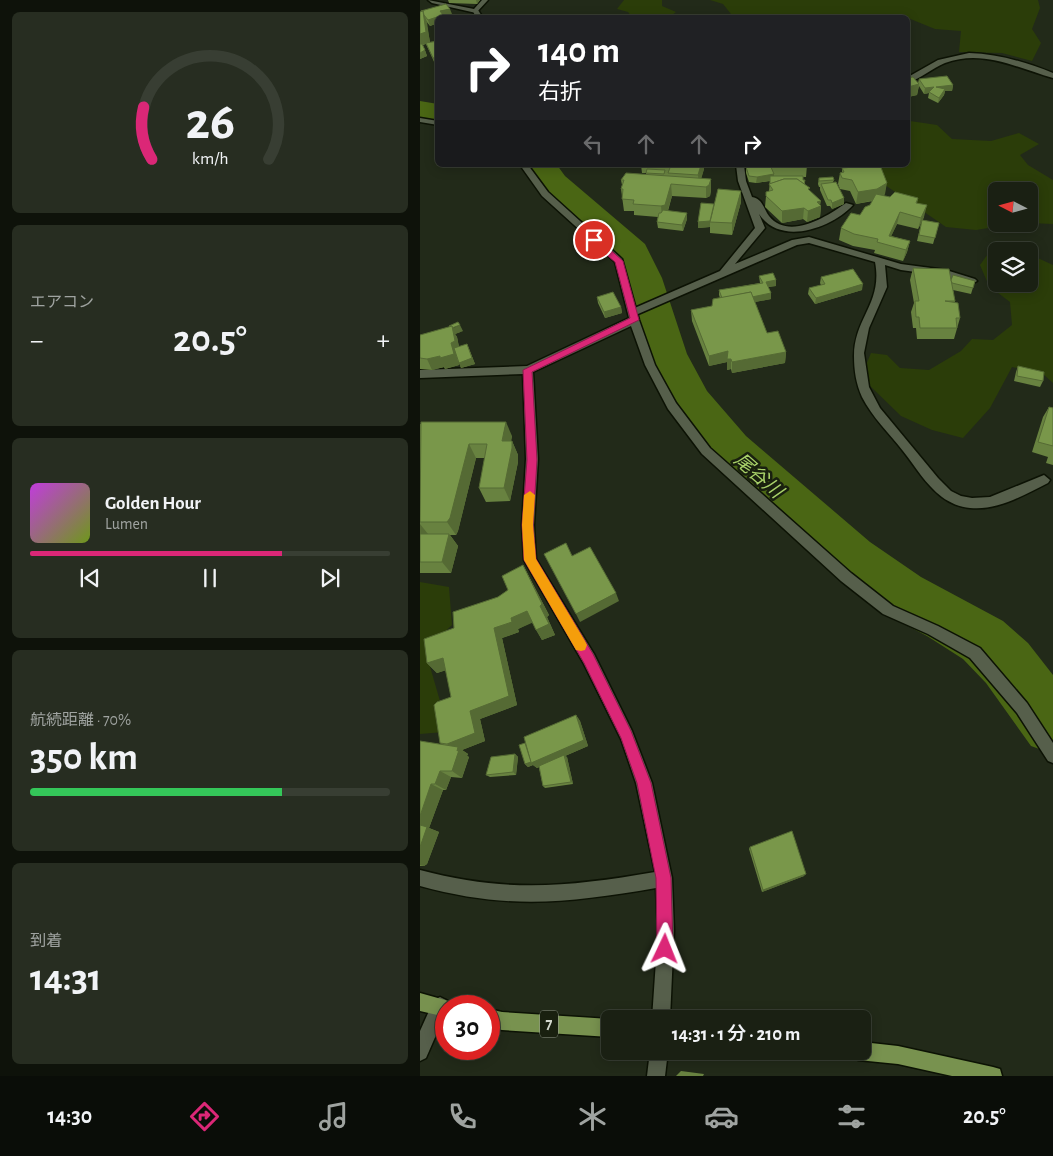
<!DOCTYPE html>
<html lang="ja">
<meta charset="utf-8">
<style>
body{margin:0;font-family:"Alegreya Sans","Noto Sans JP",sans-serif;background:#272d21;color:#f1f3f6;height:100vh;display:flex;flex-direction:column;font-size:19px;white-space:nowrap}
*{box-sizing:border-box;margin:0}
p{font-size:16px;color:#9fa3a0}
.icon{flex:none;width:28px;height:28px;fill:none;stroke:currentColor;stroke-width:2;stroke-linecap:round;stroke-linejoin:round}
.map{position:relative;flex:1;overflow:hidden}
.details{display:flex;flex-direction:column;gap:12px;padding:12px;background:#0e120a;width:420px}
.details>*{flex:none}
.banner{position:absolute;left:15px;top:15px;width:475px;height:152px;border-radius:8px;box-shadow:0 2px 12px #0003,0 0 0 1px #383e33;background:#202124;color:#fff;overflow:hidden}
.needle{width:32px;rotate:276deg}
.buttons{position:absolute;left:568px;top:182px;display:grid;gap:10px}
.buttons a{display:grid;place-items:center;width:50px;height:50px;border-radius:8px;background:#1a2013;box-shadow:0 2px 12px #0003,0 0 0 1px #383e33;font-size:25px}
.speed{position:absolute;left:15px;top:995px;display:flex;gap:10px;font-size:25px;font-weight:700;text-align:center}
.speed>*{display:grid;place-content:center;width:65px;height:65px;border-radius:50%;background:#1a2013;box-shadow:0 2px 12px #0003,0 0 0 1px #383e33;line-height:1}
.speed .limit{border:8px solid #d22;background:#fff;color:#111}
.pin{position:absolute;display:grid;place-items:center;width:42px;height:42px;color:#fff;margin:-21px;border:2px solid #fff;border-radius:50%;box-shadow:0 1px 5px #0007}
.me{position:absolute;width:55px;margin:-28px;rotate:2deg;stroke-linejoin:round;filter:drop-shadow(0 0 4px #0008)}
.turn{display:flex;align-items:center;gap:18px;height:105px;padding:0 20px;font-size:22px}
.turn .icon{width:65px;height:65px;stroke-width:2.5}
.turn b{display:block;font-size:35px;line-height:42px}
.lanes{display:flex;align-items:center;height:48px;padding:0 20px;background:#0003;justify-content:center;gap:25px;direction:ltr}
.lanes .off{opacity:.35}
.big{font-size:38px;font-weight:600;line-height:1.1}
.details .widget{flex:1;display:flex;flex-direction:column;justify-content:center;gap:8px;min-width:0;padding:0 18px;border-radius:8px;background:#272d21}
.details .dial{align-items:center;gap:0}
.dial svg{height:130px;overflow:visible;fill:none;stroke:#383e33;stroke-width:7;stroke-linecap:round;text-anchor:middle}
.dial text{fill:#f1f3f6;stroke:none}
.song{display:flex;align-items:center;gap:15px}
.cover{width:60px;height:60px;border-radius:8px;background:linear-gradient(135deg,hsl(290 70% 55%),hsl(80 70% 35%))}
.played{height:5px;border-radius:2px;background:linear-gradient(90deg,#db2777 70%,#383e33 70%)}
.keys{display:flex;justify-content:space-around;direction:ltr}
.heat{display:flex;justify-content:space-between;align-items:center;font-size:28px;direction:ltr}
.charge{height:8px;border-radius:4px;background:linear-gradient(90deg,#34c759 70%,#383e33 0)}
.trip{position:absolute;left:181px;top:1010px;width:270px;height:50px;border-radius:8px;background:#1a2013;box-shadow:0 2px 12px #0003,0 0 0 1px #383e33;font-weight:600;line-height:50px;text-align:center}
.menu{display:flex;height:80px;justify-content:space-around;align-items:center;background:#0a0d08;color:#9fa3a0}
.menu .icon{width:35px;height:35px}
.menu .current{color:#db2777}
.menu b{font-size:22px;color:#f1f3f6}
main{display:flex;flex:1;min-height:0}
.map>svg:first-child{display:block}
</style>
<main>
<section class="details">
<div class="widget dial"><svg viewBox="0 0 100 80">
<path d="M14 69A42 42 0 1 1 86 69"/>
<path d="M14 69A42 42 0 0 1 9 37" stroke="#db2777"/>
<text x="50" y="56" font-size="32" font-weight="700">26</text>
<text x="50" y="72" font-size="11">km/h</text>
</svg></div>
<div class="widget"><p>エアコン</p>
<div class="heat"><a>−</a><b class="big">20.5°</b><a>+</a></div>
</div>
<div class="widget">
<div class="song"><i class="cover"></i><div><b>Golden Hour</b><p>Lumen</p></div></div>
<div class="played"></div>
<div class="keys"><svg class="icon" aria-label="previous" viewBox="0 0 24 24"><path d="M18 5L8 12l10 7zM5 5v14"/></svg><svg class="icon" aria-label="pause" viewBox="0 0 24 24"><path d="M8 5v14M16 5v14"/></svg><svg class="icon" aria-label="next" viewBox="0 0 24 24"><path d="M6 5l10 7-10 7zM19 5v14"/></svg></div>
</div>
<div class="widget"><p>航続距離 · 70%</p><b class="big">350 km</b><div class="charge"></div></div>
<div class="widget"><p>到着</p><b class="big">14:31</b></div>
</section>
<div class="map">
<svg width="633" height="1076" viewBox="0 0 633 1076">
<rect width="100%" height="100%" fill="#222a19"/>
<!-- green -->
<g fill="#2b3d09">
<path d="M204,0h38v6l14,6 -7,5h-37l-4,-5 -11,-3z"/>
<path d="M290,0h328l2,8 -8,21 9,14 -9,18 -30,-8 -43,-1 2,-21 -26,-2 -27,-11 -182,-1 5,-3 -8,-10z"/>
<path d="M490,121l27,4 15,14 39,2 28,-8 20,11 -19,11 8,10 25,15v44l-24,-1v-32h-33v33h17l-37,6 -30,-3 -61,-42 -15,-20h38v-38z"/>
<path d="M582,247l21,4h-27v33h33v-30l24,11v118l-10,-9 -31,-7 -22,41 -27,30 -31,-8 -31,-14 -34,-33 -1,-18 5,-12 16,2 13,13 29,2 32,-19 11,-12 21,1 19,-15 -2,-23 -21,-16 -9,-21 10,-14z"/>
<path d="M0,582l29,5 3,38 -20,19 -3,19 13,45 2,24 -24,2z"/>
</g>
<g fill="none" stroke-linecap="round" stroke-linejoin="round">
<!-- river -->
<g fill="#4a6614" fill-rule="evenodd">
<path d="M0,101l18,3v20l-18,-3z"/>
<path d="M101,165h36l8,11 80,68 17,34 25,76 20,37 39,45 124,106 51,35 82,44 25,22 25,32v79l-22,-8 -45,-63 -23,-24 -36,-23 -44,-23 -51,-39 -120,-110 -37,-49 -32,-61 -21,-76 -8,-19 -75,-67z"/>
</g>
<defs>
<g id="lane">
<path d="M8,0l46,9 8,-9h6l-12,13 -44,-10z"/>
<path d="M316,165h8l2,16 6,16c10,1 12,12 17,19 20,25 59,0 77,-13l7,2c-21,23 -73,42 -94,9l6,14 -30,36 57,-24 17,-3 92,27 45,6 29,9 2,2 -5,3 -27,-8 -44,-6 -16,-5 2,22 -18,41 -5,25 5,34 11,21 58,70 13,13 10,5 11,2 18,-1 54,-22 6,5 -2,3c-24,12 -51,28 -78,25 -10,-1 -20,-5 -28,-11 -16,-12 -27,-31 -39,-46 -14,-18 -31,-34 -41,-54 -6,-13 -8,-27 -8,-41 0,-38 29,-53 21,-94l-66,-19 -12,2 -159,69h-8v-4l90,-39 35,-43 -17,-47z"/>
<path d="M20,997l6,3 3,6h-3v6l-20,46 -6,3v-30l14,-31z"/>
</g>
<g id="street">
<path d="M56,9l2,1 5,8h-7l-3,-7z"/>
<path d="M549,53c29,1 57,9 84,20v5c-36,-10 -70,-29 -108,-15 -13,5 -24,16 -37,19v-5l30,-17z"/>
<path d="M0,118l18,3v4l-18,-3z"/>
<path d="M100,165h8l20,27 74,67 17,61 16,45 21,38 34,45 141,125 42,33 45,20 42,22 47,55 26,40v20l-5,-2 -31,-48 -47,-55 -42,-24 -45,-20 -42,-33 -139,-127 -34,-45 -23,-44 -14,-39 -98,46 5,87 -4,66 2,34 58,95 38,77 20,52 20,95 2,53 -4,88h-18l6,-88 -2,-43c-87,15 -149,22 -236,-2v-16c86,23 148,17 235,2l-19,-89 -15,-44 -37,-75 -60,-104 -2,-35 4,-66 -3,-85 -103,4v-8l107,-4 102,-48 -14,-56 -73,-66z"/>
<path d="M230,1051h18l-3,25h-18z"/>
</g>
<g id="primary">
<path d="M0,993l32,9 2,4h-8v11l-26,-6z"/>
<path d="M69,1009l13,3 108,7v18l-108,-7 -13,-3z"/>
<path d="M442,1042l36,4 95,21 7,2 2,7h-50l-54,-12 -40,-4 -6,-3 -3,-6h13z"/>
</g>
</defs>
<!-- lane casing -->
<use href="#lane" stroke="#0c1204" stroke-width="3"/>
<!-- street casing -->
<use href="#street" stroke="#0c1204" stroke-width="3"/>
<!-- primary casing -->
<use href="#primary" stroke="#0c1204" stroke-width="3"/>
<!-- lane -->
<use href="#lane" fill="#565f4b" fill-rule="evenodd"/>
<!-- street -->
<use href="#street" fill="#565f4b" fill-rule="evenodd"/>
<!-- primary -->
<use href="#primary" fill="#78924f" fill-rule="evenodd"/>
</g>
<!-- wall -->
<g fill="#688240">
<path d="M28,0h32l-3,4 -28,-1z"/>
<path d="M0,12l32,2 -8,2v2h-6v5l-8,3 -4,-5 4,21 8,-1v22l-3,1 -9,-20 -3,1 4,11 -7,3z"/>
<path d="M488,78l10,5 1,-4 34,6 -1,6h-7l-1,4 -6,8 -10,-5 1,-5 -5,1 -5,-8 -2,9 -9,2z"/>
<path d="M221,165h63v4l-3,9 10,12 -1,6 -4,2 -34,-2 -4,15 19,8 -4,12 -25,-3 -1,-6 1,-5 -24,-2v-4h-10l-3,-22 1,-4 -1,-5 25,-6v-1h-4z"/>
<path d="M331,165h56l-1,12h-3v3h2v5l16,21 -1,11 -13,5 -4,-3 -21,4 -17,-16 1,-11 3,-5 1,-10 -14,2 -7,-1 -3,-9v-6h6z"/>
<path d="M422,168l43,26 -2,2 7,1 28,1 -1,5 7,14 -6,12 -21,-5 -6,12 19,5 -3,11 -4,9 -29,-8 1,-3 -22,-4 -14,-6 2,-12 19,-13 10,-10 3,-4 -17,3 -6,-13 -10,-2 -2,-5 2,-11 2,-1z"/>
<path d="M399,178l15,2 -1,2 11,22 -12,5 -2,-3h-3l-7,-16v-3h-1l-1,-3z"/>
<path d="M321,202l-9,33 -22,-2v-6l-12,1 16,-24z"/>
<path d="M502,220l17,3 -6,21 -16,-3z"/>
<path d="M493,268l38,12 24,1 -4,13 -18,-4 2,12 5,16 -6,21h-37l-1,-11h-3l-2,-16 3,-9 -4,-23z"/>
<path d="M339,276l17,4v6l-8,1 3,6v6l-16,3 12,31 19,19 -1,11 -53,10 -1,-4 -4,1v-8l-18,4 -17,-45 -1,-11 21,-4 8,-8 -1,-3v-5l41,-7z"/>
<path d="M401,277l41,13 -47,14 -7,-10 1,-6 12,-3 -1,-2z"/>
<path d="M177,297l24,10 1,6 -17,5 -7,-15z"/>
<path d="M43,331l-8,3 2,3 2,10 8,-3 8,20 -14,4 -3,-8 1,5 -14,4 -1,-2 -12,3 -12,-1v-29z"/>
<path d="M598,366l25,15 -3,6 -26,-6 2,-9z"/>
<path d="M629,407l4,1v57l-7,-2 2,-6 -16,-5 11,-35z"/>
<path d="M0,424l92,12 -1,5h1l6,14v7l-8,39 -24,1 -7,-14 6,-30h-9l-18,73 -2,4h-6l8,11 -7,27h-31z"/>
<path d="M103,565l26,50 -2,2 8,18 -13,5 -10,-18 -14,7 1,3 -17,6 15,67 -37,14 5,22 -23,9 6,4 -1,2 2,1 -7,21 -11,-1 -5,13h-3l-14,38 10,4 -12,32 -3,2h-4v-125l24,4 -4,-2 11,-46 -5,-27 -9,3 -10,-10 27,-35 54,-38z"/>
<path d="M156,715l4,6 8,25 -23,10 2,1 6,27 -28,4 -2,-2 -4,-19 -2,1 -4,-3 -5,2 -3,-3v-21z"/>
<path d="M95,754l3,3 -2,18 -26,2 -4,-2z"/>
<path d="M330,847l54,29 -42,16 -13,-43z"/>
<path d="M261,1071l23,3 -1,2h-27z"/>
</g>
<!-- shaded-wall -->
<g fill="#556a34">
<path d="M56,0h4l-3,4z"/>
<path d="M30,9l2,5 -8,2v2h-6v5l-8,3 -2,-6 12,-9z"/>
<path d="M3,11l4,11 3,21 -10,2v-11z"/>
<path d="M5,50l2,6 -7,3v-6z"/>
<path d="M18,57v6l-3,1 -2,-6z"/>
<path d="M499,84l-2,11 -9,2v-10z"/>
<path d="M533,85l-1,6h-7l-1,4 -6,8 1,-5 -3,-11z"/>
<path d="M514,87l-5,6 -5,1 1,-6z"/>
<path d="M281,165h3v4l-5,18 -1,-12z"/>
<path d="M354,174v6l-18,3 1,-6z"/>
<path d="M291,179v11l-1,6 -4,2v-11z"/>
<path d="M467,183l-2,11 -10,6 -19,4 2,-12z"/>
<path d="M251,184l1,12 -6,20 -4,1 -1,-11z"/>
<path d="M321,191v11l-9,33v-12z"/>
<path d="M424,198v6l-12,5v-6z"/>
<path d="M401,201l-1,5h1l-1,11 -13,5 1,-11 9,-9z"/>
<path d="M507,205l-3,12 -6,12 3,-11z"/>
<path d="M384,208l-1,11 -21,4v-12z"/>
<path d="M480,212l-3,12 -10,21 2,-9z"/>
<path d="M267,213v6l-4,12 -1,-6z"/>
<path d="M291,220l-1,2v5l-12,1v-6z"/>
<path d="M490,241l-3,11 -4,9 3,-11z"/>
<path d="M356,280v6l-10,1v-5z"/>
<path d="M443,284l-1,6 -47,14 1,-6z"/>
<path d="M351,293v6l-47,9v-6z"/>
<path d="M201,307l1,6 -17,5 -1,-6z"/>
<path d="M40,325l3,6 -8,3 2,3 3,15 -4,2 3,11 -14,4 -1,-2 -12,3 -5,-11 13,-3 11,-13v-14z"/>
<path d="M47,344l8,20 -14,4 -2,-5z"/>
<path d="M308,351l3,8v10l-4,1v-8l-18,4v-10z"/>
<path d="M366,352l-1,11 -53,10v-11z"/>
<path d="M86,422l6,14 -4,19 -6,-14z"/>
<path d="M92,441l6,14v7l-8,39 -6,-13z"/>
<path d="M49,444l7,14 -18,73 -2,4 -9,-13z"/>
<path d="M0,524l8,10 -8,6z"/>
<path d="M29,534l9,12 -7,27 -9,-11z"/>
<path d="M103,565l26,50 -2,2 8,18 -13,5 -6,-10z"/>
<path d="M196,593l3,8 -39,21 -4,-8z"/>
<path d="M107,611l7,11 -16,7 1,3 -17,6 15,67 -37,14 5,22 -23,9 6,4 -1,2 2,1 -7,21 -10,-7 5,-20 -10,-7 23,-33 24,-83 17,-10z"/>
<path d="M23,658l10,10 -16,5 -10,-10z"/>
<path d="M156,715l4,6 8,25 -23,10 2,1 6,27 -2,-2 -6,-26 -28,12 -4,-3 -5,2 -3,-3z"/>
<path d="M95,754l3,3 -2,18 -3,-3z"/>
<path d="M20,771l11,6 -5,13 -11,-6z"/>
<path d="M11,784l12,6 -14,38 10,4 -12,32 -3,2 -4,-1v-49z"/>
<path d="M386,874l-2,2 -42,16 1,-2z"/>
</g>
<!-- building -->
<g fill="#79974a" stroke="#556a34">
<path d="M26,4l4,5 -10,2 3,4 -15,5 -4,-5 -1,-4h-2z"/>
<path d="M3,11l3,21 -6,2v-22z"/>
<path d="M18,41v16l-5,1 -7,-15z"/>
<path d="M0,44h2l3,6 -5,3z"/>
<path d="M527,76l6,9 -17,2 9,2 -6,9 -10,-6 5,-5 -9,1 -6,-9z"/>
<path d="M493,77l6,7 -11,3v1v-10z"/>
<path d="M251,165h30l-3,10 -30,-2z"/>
<path d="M350,165l4,9 -17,3 -8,-1 -3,-9z"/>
<path d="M460,165l7,18 -10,6 -19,3 -6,-12 -10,-2 -2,-5 4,-1 -2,-4z"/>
<path d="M227,169l18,1 -1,4 -18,-1z"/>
<path d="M206,173l85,6 -2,6 -3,2 -35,-3 -6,21 -4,1 -28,-2 1,-4 -12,-1 1,-10h-2l3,-9h-3z"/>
<path d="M350,176h33v4h2l-1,4 -7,-5h-13l-14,5z"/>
<path d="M413,177l1,3 -15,1v-3z"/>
<path d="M364,179h13l13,9 -2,1 13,12 -4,1 4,4 -13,5 -4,-3 -22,3 -16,-15v-4l7,-2 -4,-6z"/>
<path d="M416,182l8,16 -12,5 -1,-3h-3l-7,-16z"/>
<path d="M298,189l23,2 -9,32 -22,-1z"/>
<path d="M475,192l23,6 -2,5 11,2 -6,13 -21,-6 -11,24 21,5 -4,9 -29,-8 1,-3 -24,-5 -13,-6 10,-15 9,2 5,-8 5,-2 6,-11 14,3z"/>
<path d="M281,203l13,1 -4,17 -12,1z"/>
<path d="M243,210l24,3 -5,12 -25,-3 2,-9h2z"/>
<path d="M502,220l17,3 -4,15 -16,-3z"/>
<path d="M493,268l36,1 6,32h-10l13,2 2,15h-4l1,10h-37l-1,-11h-3l-1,-16h4z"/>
<path d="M433,269l10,15 -47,14 -7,-10 16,-4 -4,-7z"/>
<path d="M353,273l3,7 -10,2 5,11 -19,4 -1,-5 -29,6 -3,-8 44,-7 -4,-7z"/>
<path d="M533,275l22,6 -2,7 -21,-5 -1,-3z"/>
<path d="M193,292l8,15 -17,5 -7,-15z"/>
<path d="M331,292l16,41 11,-2 8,21 -54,10 -1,-3h-4l1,-8 -19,5 -18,-46 21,-4 1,-7z"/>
<path d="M38,322l2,3 -8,3v-2l-2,1 -1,-1z"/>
<path d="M32,326l3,15 -4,2 3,11 -14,4v-2l-13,3 -7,-1v-23z"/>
<path d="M47,344l5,14 -13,5 -5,-15z"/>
<path d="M598,366l26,6 -1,9 -26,-5z"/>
<path d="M629,407l4,1v38l-15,-4z"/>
<path d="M1,422h85l-4,19h10v7l-8,40h-25l8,-44h-18l-19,74 -3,4h-27z"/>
<path d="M0,534h29l-7,28h-22z"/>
<path d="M146,543l6,13 18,-9 26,46 -40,21 -32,-60z"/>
<path d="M103,565l19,39 -2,2 9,18 -13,6 -9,-19 -16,7 1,4 -18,6 15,68 -39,15 5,22 -28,11 -7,-1 -6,-38 3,-3 14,-5 -8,-39 -16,5 -3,-24 30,-11 -1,-16 45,-15 10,-7 -6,-14z"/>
<path d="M156,715l8,25 -53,23 -7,-26z"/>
<path d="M0,741l38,6 -1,4 2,-1 -7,21h-12l-5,13h-4l-11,32z"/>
<path d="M105,743l6,19 -6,2 -6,-19z"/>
<path d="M95,754l-2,18 -27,3 5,-18z"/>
<path d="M144,755l7,27 -28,4 -4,-20z"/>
<path d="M0,825l7,2 -7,20z"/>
<path d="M372,831l14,43 -43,16 -13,-43z"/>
</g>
<!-- route -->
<path fill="#db2777" stroke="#8e194d" d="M171,238h6l26,23 16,59 -107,52 5,88 -4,65 3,34 57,95 38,77 20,52 20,95 2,71 -3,5 -5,2 -6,-2 -2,-5 -1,-71 -19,-95 -16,-45 -37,-75 -60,-103 -2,-35 5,-65 -4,-90 107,-52 -15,-56 -24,-20z"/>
<!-- slow -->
<path fill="#f59e0b" d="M110,491l5,4 -2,30 3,34 49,82 2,4 -2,5 -4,1 -5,-1 -52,-90 -2,-35 2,-30z"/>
<g text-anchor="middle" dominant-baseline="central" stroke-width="5" stroke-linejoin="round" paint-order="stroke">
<!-- shield labels -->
<rect fill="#19200f" stroke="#9aa093" stroke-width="1" x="120" y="1010.5" width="18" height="27" rx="4"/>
<g font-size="16" font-weight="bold" fill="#d2d7cc">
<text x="129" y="1024">7</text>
</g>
<!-- water labels -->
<g font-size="19" font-style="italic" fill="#a8d169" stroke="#19200f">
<text transform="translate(338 476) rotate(41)">尾谷川</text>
</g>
</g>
</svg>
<div class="buttons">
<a><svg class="needle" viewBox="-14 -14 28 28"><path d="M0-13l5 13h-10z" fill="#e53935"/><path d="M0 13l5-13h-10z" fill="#9fa3a0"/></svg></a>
<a><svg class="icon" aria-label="layers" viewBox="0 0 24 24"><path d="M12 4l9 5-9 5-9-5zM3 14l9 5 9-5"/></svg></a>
</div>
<div class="speed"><div class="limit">30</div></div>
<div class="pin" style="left:174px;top:240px;background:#d93025"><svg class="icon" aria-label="arrive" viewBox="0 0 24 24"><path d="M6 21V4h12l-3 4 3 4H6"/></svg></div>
<svg class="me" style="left:245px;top:949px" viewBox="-20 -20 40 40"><path d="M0-17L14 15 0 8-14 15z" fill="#db2777" stroke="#fff" stroke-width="4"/></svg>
<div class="trip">14:31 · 1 分 · 210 m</div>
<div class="banner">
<div class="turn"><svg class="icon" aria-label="right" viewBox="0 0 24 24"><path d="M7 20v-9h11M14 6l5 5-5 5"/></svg><div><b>140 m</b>右折</div></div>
<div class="lanes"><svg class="icon off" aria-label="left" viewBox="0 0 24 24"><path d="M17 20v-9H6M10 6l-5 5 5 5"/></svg><svg class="icon off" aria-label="ahead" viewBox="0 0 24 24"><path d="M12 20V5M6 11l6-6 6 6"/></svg><svg class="icon off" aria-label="ahead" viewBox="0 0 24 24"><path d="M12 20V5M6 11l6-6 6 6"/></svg><svg class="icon" aria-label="right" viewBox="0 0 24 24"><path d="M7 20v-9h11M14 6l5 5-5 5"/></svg></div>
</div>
</div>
</main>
<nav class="menu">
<b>14:30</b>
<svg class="icon current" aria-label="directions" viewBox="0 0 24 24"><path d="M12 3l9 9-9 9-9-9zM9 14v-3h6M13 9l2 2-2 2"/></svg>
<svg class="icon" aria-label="music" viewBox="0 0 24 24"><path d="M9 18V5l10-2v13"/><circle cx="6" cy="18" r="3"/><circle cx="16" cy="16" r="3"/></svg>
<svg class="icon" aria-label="phone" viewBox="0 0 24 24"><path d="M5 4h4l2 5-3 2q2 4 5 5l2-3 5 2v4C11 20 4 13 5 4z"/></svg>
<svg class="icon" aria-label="climate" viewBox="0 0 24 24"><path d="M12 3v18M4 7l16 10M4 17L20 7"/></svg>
<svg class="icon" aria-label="car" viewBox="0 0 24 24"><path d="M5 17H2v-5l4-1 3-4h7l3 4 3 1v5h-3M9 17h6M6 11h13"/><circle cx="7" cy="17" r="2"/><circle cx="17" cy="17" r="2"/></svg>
<svg class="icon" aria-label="filters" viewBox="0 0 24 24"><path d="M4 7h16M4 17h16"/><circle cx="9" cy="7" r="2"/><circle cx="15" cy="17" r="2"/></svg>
<b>20.5°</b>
</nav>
